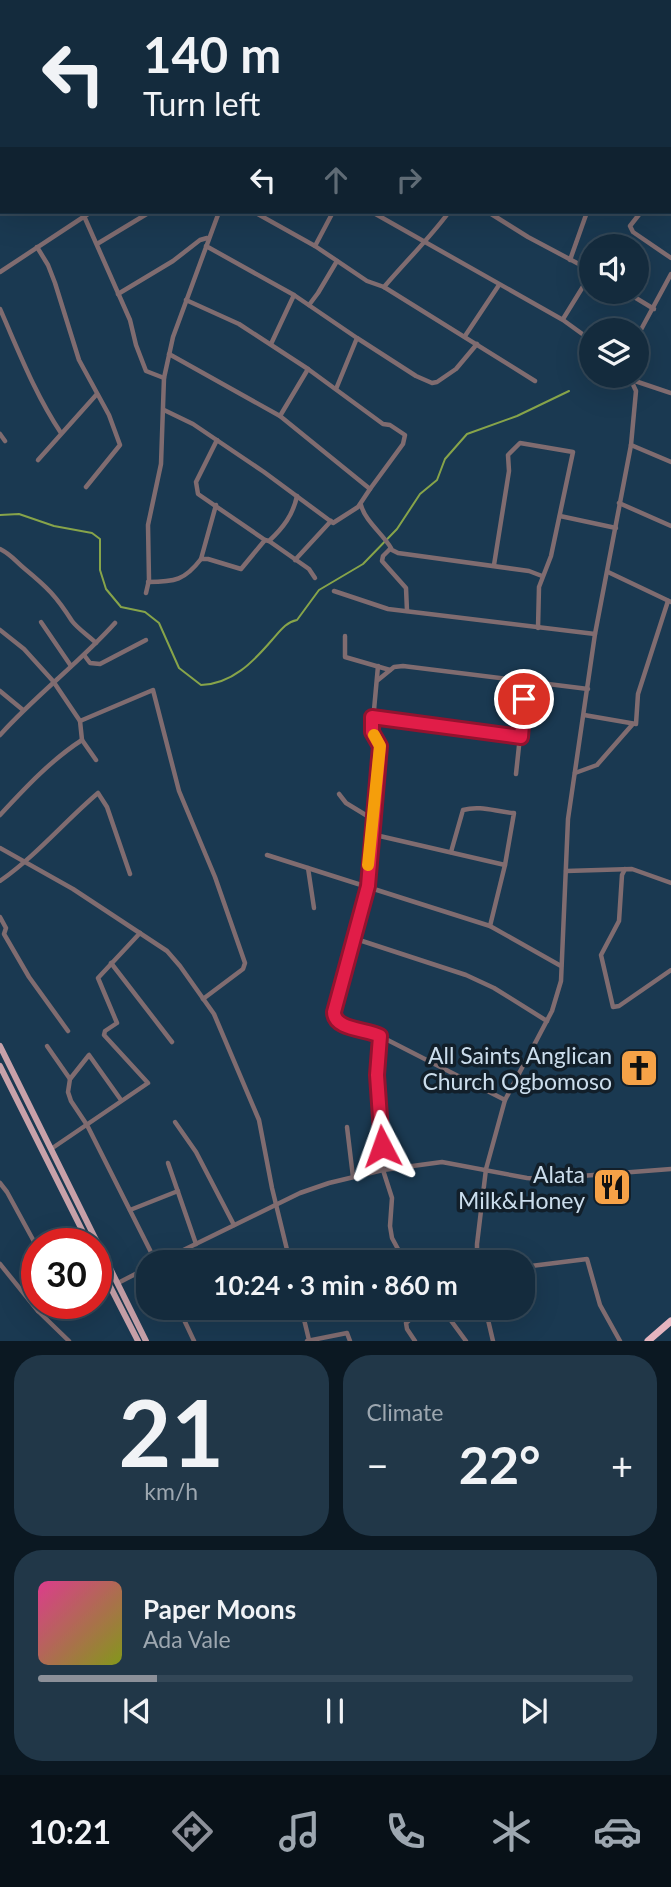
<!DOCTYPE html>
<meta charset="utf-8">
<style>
body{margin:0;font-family:Lato,sans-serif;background:#213748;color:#f1f3f6;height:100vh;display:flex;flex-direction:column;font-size:26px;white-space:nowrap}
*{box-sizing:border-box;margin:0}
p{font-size:23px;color:#9da7b0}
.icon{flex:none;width:38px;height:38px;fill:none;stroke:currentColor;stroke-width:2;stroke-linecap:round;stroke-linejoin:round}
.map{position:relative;height:1341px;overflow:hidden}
.sheet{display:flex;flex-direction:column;gap:14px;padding:14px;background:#0b1822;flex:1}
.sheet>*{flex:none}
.guide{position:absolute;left:0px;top:0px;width:672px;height:214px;box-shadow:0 7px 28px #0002,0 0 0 2px #334757;background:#142b3d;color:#f1f3f6;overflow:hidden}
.tools{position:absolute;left:579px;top:234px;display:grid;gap:14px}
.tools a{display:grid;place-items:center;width:70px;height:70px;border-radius:50%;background:#142b3d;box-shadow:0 7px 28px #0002,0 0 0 2px #334757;font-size:35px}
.speed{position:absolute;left:21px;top:1228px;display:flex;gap:14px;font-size:35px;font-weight:700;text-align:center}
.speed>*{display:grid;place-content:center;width:91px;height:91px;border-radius:50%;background:#142b3d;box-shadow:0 7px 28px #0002,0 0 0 2px #334757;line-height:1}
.speed .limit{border:10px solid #d22;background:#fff;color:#111}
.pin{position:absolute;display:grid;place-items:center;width:60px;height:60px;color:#fff;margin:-30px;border:4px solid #fff;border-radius:50%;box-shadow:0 2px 7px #0007}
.me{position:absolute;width:77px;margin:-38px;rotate:356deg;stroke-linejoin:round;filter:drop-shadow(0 0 5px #0008)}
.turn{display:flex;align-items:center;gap:24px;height:147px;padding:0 28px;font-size:32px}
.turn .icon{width:91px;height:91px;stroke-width:2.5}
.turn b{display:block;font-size:49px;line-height:60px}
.lanes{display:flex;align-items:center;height:66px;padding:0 28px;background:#0003;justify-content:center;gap:35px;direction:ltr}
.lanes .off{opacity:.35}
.big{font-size:52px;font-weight:700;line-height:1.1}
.sheet .widget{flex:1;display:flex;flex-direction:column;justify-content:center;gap:10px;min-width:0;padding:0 24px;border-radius:28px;background:#213748}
.sheet .dial{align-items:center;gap:0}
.dial b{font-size:91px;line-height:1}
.song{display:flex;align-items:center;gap:21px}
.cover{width:84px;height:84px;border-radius:10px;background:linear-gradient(135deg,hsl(330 70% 55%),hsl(70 70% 35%))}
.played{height:7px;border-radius:4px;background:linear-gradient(90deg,#8c9099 20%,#334757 20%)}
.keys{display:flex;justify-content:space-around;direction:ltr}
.heat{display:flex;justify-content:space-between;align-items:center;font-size:38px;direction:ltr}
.sheet .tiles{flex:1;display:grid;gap:14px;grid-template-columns:1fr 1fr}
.widget:last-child{grid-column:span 2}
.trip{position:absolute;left:136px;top:1250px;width:399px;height:70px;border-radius:28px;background:#142b3d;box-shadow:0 7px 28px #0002,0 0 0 2px #334757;font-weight:700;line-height:70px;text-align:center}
.tab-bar{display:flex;height:112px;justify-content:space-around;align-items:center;background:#081118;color:#9da7b0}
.tab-bar .icon{width:49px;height:49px}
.tab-bar .on{color:#8c9099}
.tab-bar b{font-size:32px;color:#f1f3f6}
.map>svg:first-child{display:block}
</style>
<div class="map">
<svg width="671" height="1341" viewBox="0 0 671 1341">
<rect width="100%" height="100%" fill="#1a3951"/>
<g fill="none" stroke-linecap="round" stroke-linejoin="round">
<!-- stream -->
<path stroke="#87a44a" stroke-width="2" d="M0,515l19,-1 35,12 38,7 8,6v31l6,19 15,18 24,5 14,11 20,45 22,17c31,-1 52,-23 71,-45 8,-9 14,-18 25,-20l22,-30 44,-26 34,-35 23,-35 17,-14 8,-21 22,-25 50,-18 52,-25"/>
<!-- street -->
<g stroke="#806c70" stroke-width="4.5">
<path d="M107,0v2"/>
<path d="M588,0l2,2"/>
<path d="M35,2l3,-2"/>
<path d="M438,2l3,-2"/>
<path d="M545,2l3,-2"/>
<path d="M0,19l2,-1"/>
<path d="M670,54h1"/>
<path d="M0,88l2,-1"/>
<path d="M670,122h1"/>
<path d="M670,193l1,1"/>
<path d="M254,212l61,34 52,35 17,6 151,94"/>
<path d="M372,212l191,108 29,21"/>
<path d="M488,212l40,25 64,34"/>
<path d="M641,212l-11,14 3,6 38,26"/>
<path d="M84,216l46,104 6,25 10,26 18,7"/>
<path d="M97,244l53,-32"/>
<path d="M206,246l88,49 63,43 59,38 16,7 5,-1 19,-13 21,-25"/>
<path d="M315,246l18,-34"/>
<path d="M37,247l11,18 7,18 24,77 30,55 11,30 -34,42"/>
<path d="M570,260l17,-48"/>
<path d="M0,272l91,-60"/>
<path d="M384,287c22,-26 45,-48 65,-75"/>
<path d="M626,292l28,17"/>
<path d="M118,294l55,-33 27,-21 7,-2"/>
<path d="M186,300l53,24 69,45 75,55 7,1 15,10 -2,9 -33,45"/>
<path d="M309,305l9,-12 19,-32"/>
<path d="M0,309c19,43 35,85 61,124"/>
<path d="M563,319l29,-47"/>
<path d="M465,336l34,-51"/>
<path d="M637,337l34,-63"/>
<path d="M271,344l23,-49"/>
<path d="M632,380l39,13"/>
<path d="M336,389l21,-51"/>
<path d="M164,410l29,14 71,48 69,51 25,-16 12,-18 -90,-73 -111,-62"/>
<path d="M280,416l28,-47"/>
<path d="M0,434l5,7"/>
<path d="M217,440l-21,42 2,12 67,46"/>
<path d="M631,445l40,17"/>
<path d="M38,460l59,-66"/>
<path d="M619,503l52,23"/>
<path d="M216,505l-15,54h7l33,10 24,-29 4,1c14,-13 24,-26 28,-45"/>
<path d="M361,505c4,16 22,29 30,43l-8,8 -1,5 24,27 1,23"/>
<path d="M560,516l56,12"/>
<path d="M269,541l40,28 6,9"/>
<path d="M0,549c12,6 15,12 25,20 23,19 31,27 47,52 6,8 17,15 24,22"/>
<path d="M390,549l8,4 131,18 13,5"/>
<path d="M295,560l36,-39"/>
<path d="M494,565l15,-94 -1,-16 12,-12 53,9 -22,104 -12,31 -1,41"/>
<path d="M608,572l63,30"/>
<path d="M148,582c27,0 37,-2 53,-23"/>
<path d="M334,591l54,18 207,25"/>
<path d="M146,593l3,-13 -1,-55 13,-61 3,-86 9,-41 46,-125"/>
<path d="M41,622l30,44"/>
<path d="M0,630l24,19 29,32 27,40 2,19 14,20"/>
<path d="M345,636v21l45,13"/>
<path d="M84,655l6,8 10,1 46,-24"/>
<path d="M378,666l-6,66 8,14 -12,140 -23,82 -11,51 4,4 32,8 135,69"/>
<path d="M378,680l16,-13 9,-1 185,23"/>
<path d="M0,691l23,19"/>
<path d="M584,715l52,9 2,-30 30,-93"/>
<path d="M372,717l149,20"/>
<path d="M80,721l73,-31 26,101 36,86 30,86 -2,6 -40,30"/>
<path d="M0,735c36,-40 79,-72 115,-112"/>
<path d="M575,773l22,-8 35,-40"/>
<path d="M516,774l8,-75 6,-17"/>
<path d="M339,794l7,9 23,14 2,17 134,31"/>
<path d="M0,815c25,-27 51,-55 82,-75"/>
<path d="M0,848l73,41 94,62 13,15 34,48 45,106 13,68 18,74"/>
<path d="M451,852l12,-42c18,-5 33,2 51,3l-9,52 -15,61"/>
<path d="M267,855l223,71 71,40"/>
<path d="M308,868l6,40"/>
<path d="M625,869l-3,6 -3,46 -18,34 12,52 6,-1 52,-36"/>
<path d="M566,871l66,-2 39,14"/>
<path d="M0,881c36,-25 64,-59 98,-88l9,14 23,67"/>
<path d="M0,917l6,11 -2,6 25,43 39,54"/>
<path d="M353,938l113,37 28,13 53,33"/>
<path d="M111,963l61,79"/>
<path d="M380,1036l-3,39 6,95 9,28 -2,28 2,12 13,24"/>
<path d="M47,1046l23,33"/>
<path d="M121,1100l-32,-45 -19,24 -2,13 3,9 16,24 69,137"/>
<path d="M175,1122l21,30 38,73"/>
<path d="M347,1127l6,50"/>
<path d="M51,1149l97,-66 -44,-48 1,-4 12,-8 -19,-45 42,-45"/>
<path d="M168,1163l28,81"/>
<path d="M0,1183l7,9 30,55"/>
<path d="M130,1210l48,-19"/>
<path d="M159,1262l141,-69 29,-10 54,-13 59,-8 85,16 15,1 129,-10"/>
<path d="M477,1262v-18l9,-75 19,-69 47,-89 9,-30 7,-162 27,-185 36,-189 5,-54 -7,-15"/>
<path d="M0,1264l38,47 31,30"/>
<path d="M523,1267l64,-8 13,46 20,36"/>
<path d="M118,1283l31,-16"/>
<path d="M178,1307l16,34"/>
<path d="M301,1307l8,33"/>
<path d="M441,1307l25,34"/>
<path d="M485,1307l8,34"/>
<path d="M38,1311l9,-7"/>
<path d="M307,1341l40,-8 3,8"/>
<path d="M415,1341l-8,-12 -1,-6 18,-16"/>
</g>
<!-- primary -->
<g stroke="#c8a1a9" stroke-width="6">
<path d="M0,1046l146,295"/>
<path d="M0,1066l89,178"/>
<path d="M96,1259l42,82"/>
</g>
<!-- highway -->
<path stroke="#e5b5bf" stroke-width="7" d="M648,1341l23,-20"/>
</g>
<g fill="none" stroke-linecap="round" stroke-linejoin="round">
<defs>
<path id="route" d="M382,1146l-5,-71 3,-39c-13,-7 -46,-6 -46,-24l34,-126 12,-140 -8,-14v-15l149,20 3,-38"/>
</defs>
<!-- route casing -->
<use href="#route" stroke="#92132f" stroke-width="18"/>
<!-- route -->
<use href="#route" stroke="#e11d48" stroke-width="12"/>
<!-- slow -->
<path stroke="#f59e0b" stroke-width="12" d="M368,865l12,-119 -6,-11"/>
</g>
<!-- icons -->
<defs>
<symbol id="church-square" viewBox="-11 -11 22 22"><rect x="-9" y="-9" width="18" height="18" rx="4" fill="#f6a247" stroke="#121f2a"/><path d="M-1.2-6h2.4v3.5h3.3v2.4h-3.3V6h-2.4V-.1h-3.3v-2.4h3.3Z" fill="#111"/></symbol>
<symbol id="restaurant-square" viewBox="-11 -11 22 22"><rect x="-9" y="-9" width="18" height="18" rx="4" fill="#f6a247" stroke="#121f2a"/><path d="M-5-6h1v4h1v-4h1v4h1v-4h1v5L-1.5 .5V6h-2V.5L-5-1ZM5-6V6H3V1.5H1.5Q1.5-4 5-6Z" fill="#111"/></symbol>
</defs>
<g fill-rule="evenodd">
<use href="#church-square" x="617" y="1046" width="44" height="44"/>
<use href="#restaurant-square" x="590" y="1165" width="44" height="44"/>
</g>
<g text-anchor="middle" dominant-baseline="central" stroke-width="7" stroke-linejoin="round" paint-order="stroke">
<!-- poi labels -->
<g font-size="23" fill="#cbddec" stroke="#121f2a" text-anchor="end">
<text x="612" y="1055">All Saints Anglican<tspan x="612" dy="26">Church Ogbomoso</tspan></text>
<text x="585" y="1174">Alata<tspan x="585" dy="26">Milk&amp;Honey</tspan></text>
</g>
</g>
</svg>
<div class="tools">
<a><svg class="icon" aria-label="sound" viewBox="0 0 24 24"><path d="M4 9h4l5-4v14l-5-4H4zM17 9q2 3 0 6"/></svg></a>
<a><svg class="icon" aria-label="layers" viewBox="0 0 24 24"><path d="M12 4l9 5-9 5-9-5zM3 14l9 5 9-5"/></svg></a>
</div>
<div class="speed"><div class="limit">30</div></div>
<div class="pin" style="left:524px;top:699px;background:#d93025"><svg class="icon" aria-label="arrive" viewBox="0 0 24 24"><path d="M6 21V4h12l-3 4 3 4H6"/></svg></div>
<svg class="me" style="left:382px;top:1146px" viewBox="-20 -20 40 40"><path d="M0-17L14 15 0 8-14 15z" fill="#e11d48" stroke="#fff" stroke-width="4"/></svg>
<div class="trip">10:24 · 3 min · 860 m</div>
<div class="guide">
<div class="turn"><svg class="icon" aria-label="left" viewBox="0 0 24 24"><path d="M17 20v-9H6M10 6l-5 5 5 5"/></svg><div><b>140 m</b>Turn left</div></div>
<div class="lanes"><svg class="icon" aria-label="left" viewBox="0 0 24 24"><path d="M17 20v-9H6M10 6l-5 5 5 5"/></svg><svg class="icon off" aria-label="ahead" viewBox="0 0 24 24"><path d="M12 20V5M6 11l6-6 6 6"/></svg><svg class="icon off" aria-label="right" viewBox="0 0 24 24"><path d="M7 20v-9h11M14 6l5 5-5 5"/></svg></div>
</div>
</div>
<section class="sheet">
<div class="tiles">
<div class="widget dial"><b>21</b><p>km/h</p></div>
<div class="widget"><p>Climate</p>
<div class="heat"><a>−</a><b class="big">22°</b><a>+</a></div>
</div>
<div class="widget">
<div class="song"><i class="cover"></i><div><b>Paper Moons</b><p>Ada Vale</p></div></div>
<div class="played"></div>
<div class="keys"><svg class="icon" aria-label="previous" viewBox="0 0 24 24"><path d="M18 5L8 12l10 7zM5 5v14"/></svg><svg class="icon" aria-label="pause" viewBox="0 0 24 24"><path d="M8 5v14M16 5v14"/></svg><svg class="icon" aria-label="next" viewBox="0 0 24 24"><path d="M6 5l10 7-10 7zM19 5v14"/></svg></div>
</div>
</div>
</section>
<nav class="tab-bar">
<b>10:21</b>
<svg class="icon on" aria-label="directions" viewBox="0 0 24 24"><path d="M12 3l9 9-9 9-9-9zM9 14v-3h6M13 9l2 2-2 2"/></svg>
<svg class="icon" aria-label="music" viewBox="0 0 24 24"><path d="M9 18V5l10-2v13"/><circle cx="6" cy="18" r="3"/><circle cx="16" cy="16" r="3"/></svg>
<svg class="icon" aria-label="phone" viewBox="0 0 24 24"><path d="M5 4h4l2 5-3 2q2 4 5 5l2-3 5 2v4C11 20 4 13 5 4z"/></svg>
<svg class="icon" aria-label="climate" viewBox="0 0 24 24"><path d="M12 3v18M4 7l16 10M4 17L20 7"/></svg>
<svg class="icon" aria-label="car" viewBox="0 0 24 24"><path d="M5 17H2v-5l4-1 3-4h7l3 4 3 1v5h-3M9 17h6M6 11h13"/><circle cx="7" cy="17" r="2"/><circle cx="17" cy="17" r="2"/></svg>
</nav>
